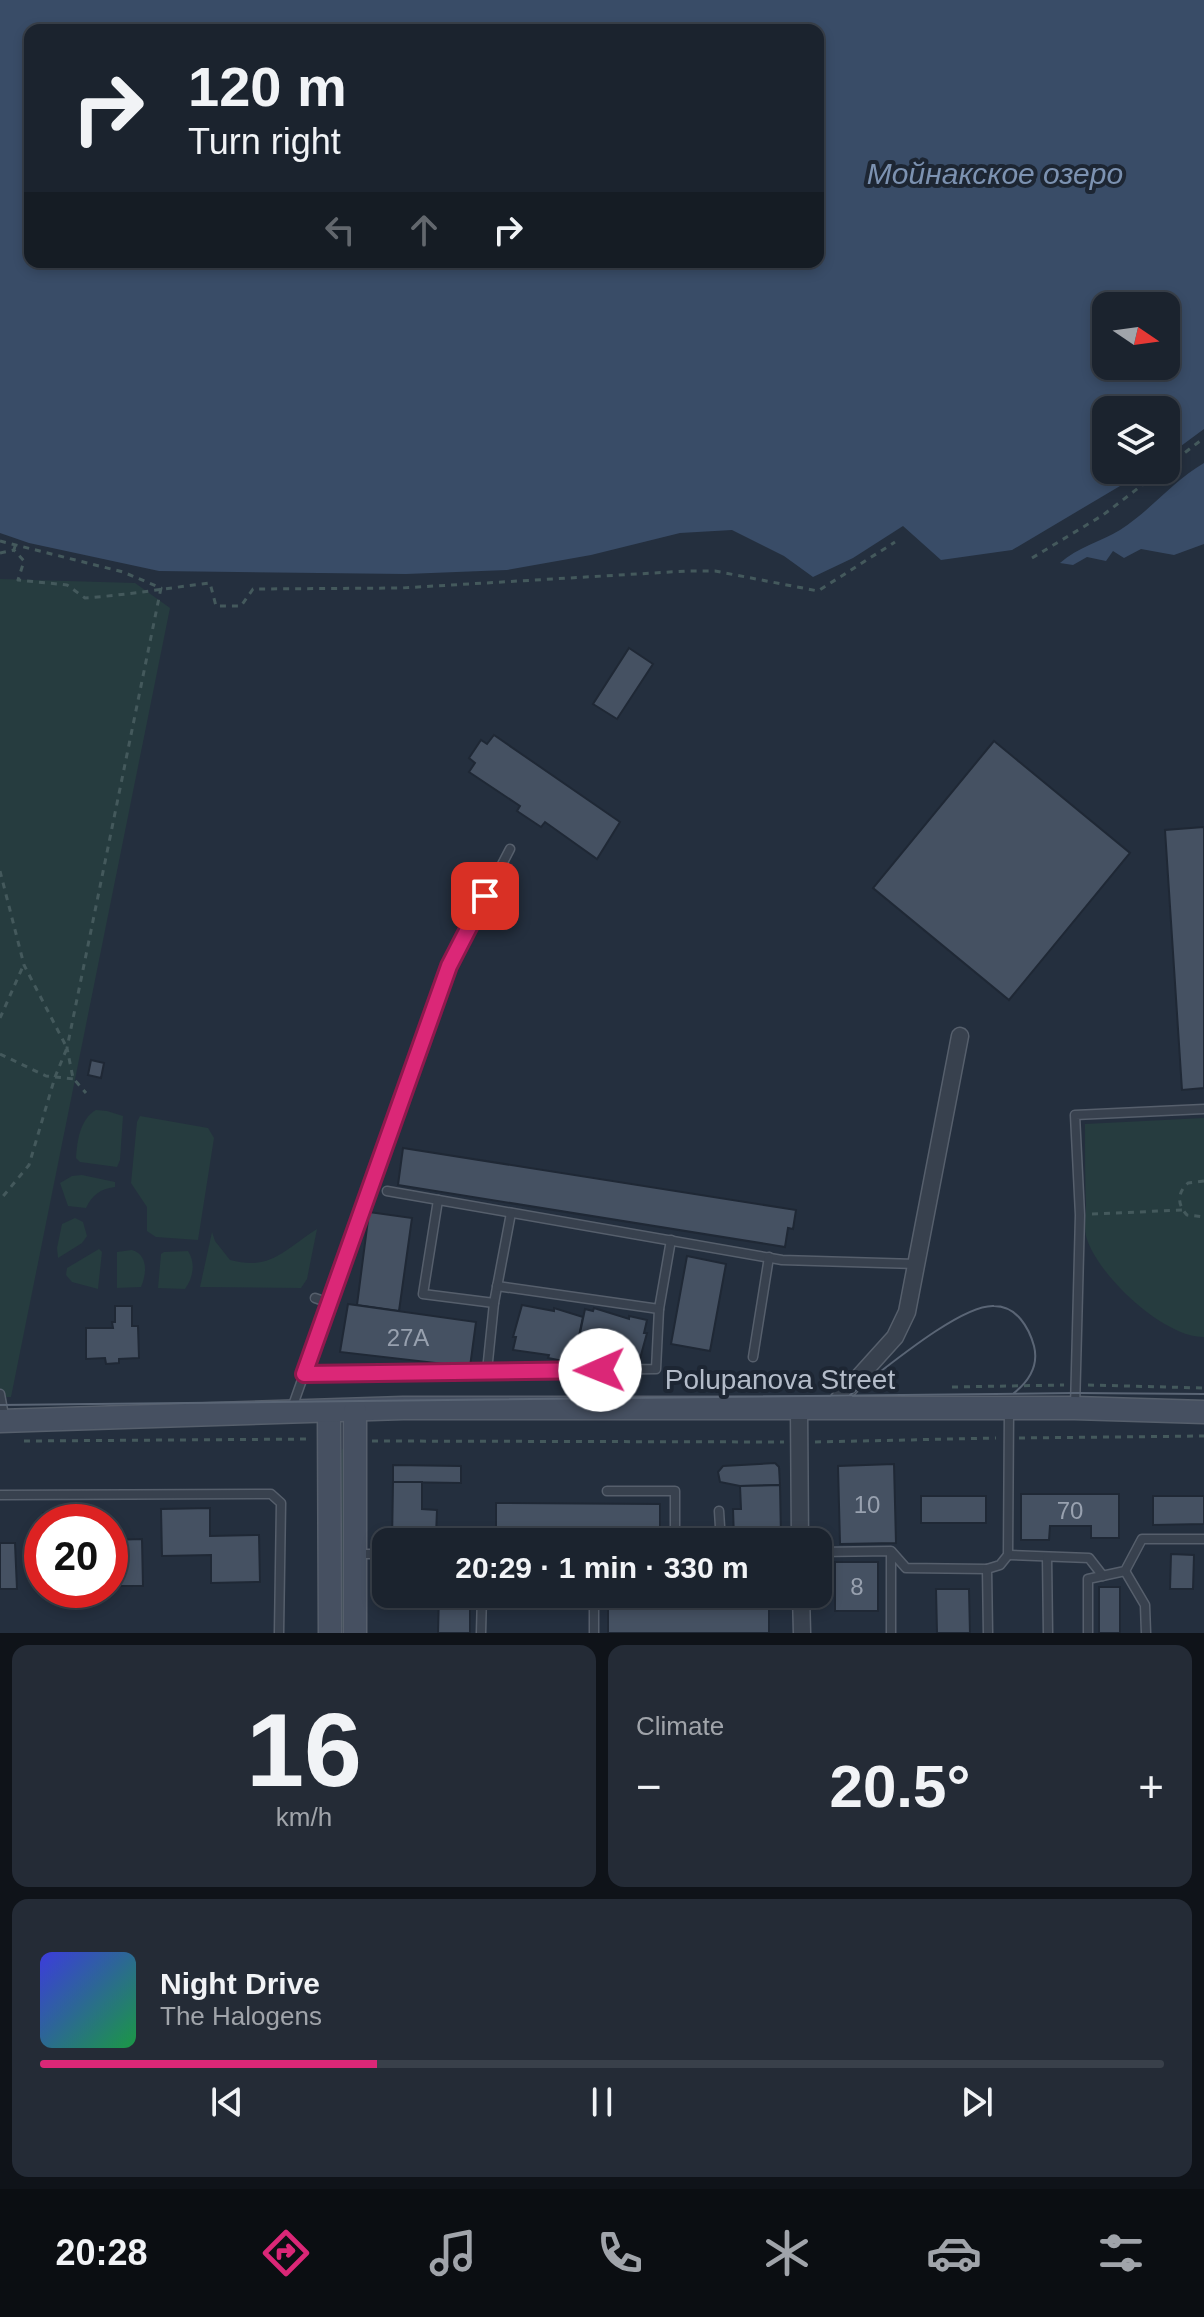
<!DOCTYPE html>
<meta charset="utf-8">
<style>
body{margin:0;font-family:Arial,sans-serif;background:#242b36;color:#f1f3f6;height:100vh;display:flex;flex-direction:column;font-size:30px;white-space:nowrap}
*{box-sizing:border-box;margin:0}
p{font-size:26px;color:#a0a4aa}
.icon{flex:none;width:44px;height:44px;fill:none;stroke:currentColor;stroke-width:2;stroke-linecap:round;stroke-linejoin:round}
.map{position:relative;height:1633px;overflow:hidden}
.side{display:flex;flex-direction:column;gap:12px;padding:12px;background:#0f1319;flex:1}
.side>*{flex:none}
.guide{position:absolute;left:24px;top:24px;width:800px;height:244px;border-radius:16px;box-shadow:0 4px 12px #0003,0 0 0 2px #39404a;background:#1b232e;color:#f1f3f6;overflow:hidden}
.needle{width:52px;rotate:103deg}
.buttons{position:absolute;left:1092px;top:292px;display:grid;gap:16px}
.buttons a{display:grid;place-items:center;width:88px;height:88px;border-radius:16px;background:#1b232e;box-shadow:0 4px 12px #0003,0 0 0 2px #39404a;font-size:40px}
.speed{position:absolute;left:24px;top:1504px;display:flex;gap:16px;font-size:40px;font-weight:700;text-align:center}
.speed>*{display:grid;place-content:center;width:104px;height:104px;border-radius:50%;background:#1b232e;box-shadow:0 4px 12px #0003,0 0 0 2px #39404a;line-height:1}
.speed .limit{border:12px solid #d22;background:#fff;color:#111}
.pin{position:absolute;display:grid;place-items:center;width:68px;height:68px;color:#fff;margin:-34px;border-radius:16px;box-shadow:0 4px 12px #0006}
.me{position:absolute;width:88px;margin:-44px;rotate:269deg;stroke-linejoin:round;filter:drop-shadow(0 0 6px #0008)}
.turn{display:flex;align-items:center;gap:28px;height:168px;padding:0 32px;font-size:36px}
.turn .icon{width:104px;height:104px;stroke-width:2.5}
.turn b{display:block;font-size:56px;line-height:68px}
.lanes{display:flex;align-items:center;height:76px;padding:0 32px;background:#0003;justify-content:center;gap:40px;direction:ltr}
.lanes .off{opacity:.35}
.big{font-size:60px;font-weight:600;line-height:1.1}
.side .widget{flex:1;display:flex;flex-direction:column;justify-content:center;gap:12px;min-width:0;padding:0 28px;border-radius:16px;background:#242b36}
.side .dial{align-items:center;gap:0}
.dial b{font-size:104px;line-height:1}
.song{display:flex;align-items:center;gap:24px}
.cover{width:96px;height:96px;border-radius:12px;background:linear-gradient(135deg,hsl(240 70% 55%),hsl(140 70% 35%))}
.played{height:8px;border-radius:4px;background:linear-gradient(90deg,#db2777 30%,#39404a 30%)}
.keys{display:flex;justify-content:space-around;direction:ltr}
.heat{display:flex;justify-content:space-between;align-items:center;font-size:44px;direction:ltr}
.side .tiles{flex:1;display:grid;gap:12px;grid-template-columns:1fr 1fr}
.widget:last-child{grid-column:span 2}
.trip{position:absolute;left:372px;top:1528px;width:460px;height:80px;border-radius:16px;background:#1b232e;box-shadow:0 4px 12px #0003,0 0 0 2px #39404a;font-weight:600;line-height:80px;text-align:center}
.tabs{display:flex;height:128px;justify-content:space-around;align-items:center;background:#0b0e12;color:#a0a4aa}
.tabs .icon{width:56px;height:56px}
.tabs .selected{color:#db2777}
.tabs b{font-size:36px;color:#f1f3f6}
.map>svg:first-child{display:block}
</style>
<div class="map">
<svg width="1204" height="1633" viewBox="0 0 1204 1633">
<rect width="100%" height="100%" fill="#242f3e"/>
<!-- green -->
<g fill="#263c3f">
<path d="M0,579l135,4 35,25 -159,789h-11z"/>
<path d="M96,1110l11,1 16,5 -3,44 -3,7 -37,-5 -4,-4c1,-17 4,-39 20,-48z"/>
<path d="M140,1116l68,12 6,10 -16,102 -42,-3 -9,-6v-24l-16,-24 6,-61z"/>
<path d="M1204,1118v219c-40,1 -108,-63 -118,-101 -2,-9 0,-21 0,-31 -1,-27 -1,-54 -1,-81z"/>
<path d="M82,1175l33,7v5c-15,2 -23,8 -29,21l-18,-2 -8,-23 12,-7z"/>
<path d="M75,1218l8,4 4,14 -5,7 -24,15 -1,-10 5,-24z"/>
<path d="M317,1229l-10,50 -6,9 -101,-1 12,-55 3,9 15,19c41,11 54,-10 87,-31z"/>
<path d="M99,1249l3,3 -4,37 -26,-7 -6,-7 1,-7z"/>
<path d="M132,1250c16,5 15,23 9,37l-24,1v-36z"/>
<path d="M188,1251c8,12 5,27 -3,38l-27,-1 3,-34 3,-2z"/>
<path d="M346,1448l-1,181 -6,-4 1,-168 2,-8z"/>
</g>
<!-- water -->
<g fill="#394c67" fill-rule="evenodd">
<path d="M0,0h1204v429l-38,28v-47h-60v60h41l-135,80 -71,10 -38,-34 -50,32 -40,19 -29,-21 -52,-26 -52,3 -89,22 -84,15 -101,4 -247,-3 -130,-28 -29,-10zM30,30h788v232h-788zM1106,306h60v60h-60z"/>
<path d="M1204,463v81l-30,11 -33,-6 -17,9 -11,-7 -7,10 -19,-4 -14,8 -13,-2c18,-16 40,-21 60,-33 30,-19 53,-49 84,-67z"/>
</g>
<!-- building -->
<g fill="#455162" stroke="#1f2835" stroke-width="2">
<path d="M629,648l24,16 -36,55 -24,-15z"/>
<path d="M494,735l126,87 -23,37 -52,-37 -4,5 -24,-16 3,-5 -51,-34 6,-9 -6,-5 12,-18 6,4z"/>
<path d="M994,741l136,112 -121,147 -136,-112z"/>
<path d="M1204,827v261l-22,2 -17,-260z"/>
<path d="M91,1060l13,3 -3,15 -13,-3z"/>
<path d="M403,1148l393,62 -3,19 -5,-1 -3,19 -387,-62z"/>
<path d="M369,1212l43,6 -13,93 -42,-6z"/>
<path d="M687,1256l39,8 -16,87 -39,-7z"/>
<path d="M348,1304l128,18 -6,45 -130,-15z"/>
<path d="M522,1305l32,6v-3l29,9 -9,43 -10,-2 -1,3 -15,-3 1,-3 -36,-5 3,-13h-3z"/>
<path d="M115,1306h17v20h6l1,32 -20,1v4l-13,1 -1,-6 -19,1v-31h27l-1,-6h3z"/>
<path d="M594,1308l35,11v-3l18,4 -3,13h3l-9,33 -36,-7 -1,3 -26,-5 10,-48 8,2z"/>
<path d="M775,1463l4,4 1,18 -40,1 -20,-4 -2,-10 5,-6z"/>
<path d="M894,1464l2,79 -56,1 -2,-78z"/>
<path d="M393,1465l68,1v17l-68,-1z"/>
<path d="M393,1482h29v27l15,1 -1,26h-12v6h-32z"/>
<path d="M780,1485l1,52 -47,1 -1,-29h8l-1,-23z"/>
<path d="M1021,1494h98v44h-28v-12h-41l-1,14h-28z"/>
<rect x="921" y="1496" width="65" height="27"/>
<path d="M1153,1496h51v28l-51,1z"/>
<path d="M496,1503l164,1v33l-164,-1z"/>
<path d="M210,1508v28l49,-1 1,47 -49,1v-28l-49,1 -1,-47z"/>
<path d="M92,1512v10h-49v-9z"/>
<path d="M142,1539l1,47h-33v-46z"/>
<path d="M0,1543h15l2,46h-17z"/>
<path d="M1171,1554l23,1 -1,34h-23z"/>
<rect x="835" y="1562" width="43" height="49"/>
<rect x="1099" y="1587" width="21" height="46"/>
<path d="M936,1589h33l1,44h-33z"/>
<path d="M439,1594h31v39h-32z"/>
<path d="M608,1606l161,2v25h-161z"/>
</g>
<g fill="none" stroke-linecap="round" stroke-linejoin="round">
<defs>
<g id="lane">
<path d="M387,1191l395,69 134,4"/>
<path d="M438,1200l-15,94 71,9 17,-90"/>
<path d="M497,1286l162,23 12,-69"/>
<path d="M315,1298l14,5"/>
<path d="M753,1357l16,-100"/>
<path d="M487,1371l7,-68"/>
<path d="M304,1374l352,-5 3,-60"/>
<path d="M0,1394l5,27"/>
<path d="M292,1408l157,-442 61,-117"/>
<path d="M1075,1408l5,-193 -5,-100 129,-6"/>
<path d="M607,1491h68v51"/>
<path d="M0,1495l271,-1 10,9 -2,130"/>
<path d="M719,1511l2,31"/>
<path d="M818,1552l73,-1 15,17 81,1"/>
<path d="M355,1554h31"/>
<path d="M1008,1555l81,3 14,18"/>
<path d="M1047,1557l1,76"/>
<path d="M1125,1571l20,34 1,28"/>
<path d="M594,1594v39"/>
<path d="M481,1633l1,-39"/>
<path d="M891,1633v-81"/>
<path d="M988,1633l-1,-64 13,-4 8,-10 1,-144"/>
<path d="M1088,1633v-54l37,-8 17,-32h62"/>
</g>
<g id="street">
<path d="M799,1408l1,134"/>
<path d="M831,1408l64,-71 12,-25 53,-276"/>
<path d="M801,1594l1,39"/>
</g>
<g id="secondary">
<path d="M329,1411l1,222"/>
<path d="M0,1421l403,-13h672l129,4"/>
<path d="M355,1633v-222"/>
</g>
</defs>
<!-- lane casing -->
<use href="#lane" stroke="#565f6c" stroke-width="11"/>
<!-- street casing -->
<use href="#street" stroke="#565f6c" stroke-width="19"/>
<!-- secondary casing -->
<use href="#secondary" stroke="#565f6c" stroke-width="25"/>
<!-- path -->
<g stroke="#44595c" stroke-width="3" stroke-dasharray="6 6" stroke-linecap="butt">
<path d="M1166,467l38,-29"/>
<path d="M0,541l123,31 38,16 -94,460 6,30 13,15"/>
<path d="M15,546l-1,4 10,11 -6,19 49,5 18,13c42,-3 83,-10 125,-15l6,23h25l12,-17 148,-1 286,-17h28l103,20 77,-49"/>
<path d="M0,553l14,-3"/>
<path d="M1032,558l71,-43 59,-45"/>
<path d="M0,871l24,94 43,83 -12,29 -26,88 -29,35"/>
<path d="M0,1018l24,-54"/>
<path d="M0,1054l46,22 28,3"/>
<path d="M1204,1181l-16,2c-11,10 -11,21 -1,32l17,2"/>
<path d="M1092,1214l91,-4"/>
<path d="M1088,1385l116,3"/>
<path d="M952,1387l112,-2"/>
<path d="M1019,1438l185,-2"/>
<path d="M24,1441l288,-2"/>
<path d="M372,1441l412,1"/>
<path d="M815,1442l181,-4"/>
</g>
<!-- lane -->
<use href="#lane" stroke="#38414e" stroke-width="8"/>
<!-- street -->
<use href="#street" stroke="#38414e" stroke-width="16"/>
<!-- secondary -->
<use href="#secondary" stroke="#465061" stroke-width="22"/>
<!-- tram -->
<g stroke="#5a6575" stroke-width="2">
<path d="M850,1395c30,-22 110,-91 144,-89 23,0 35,22 40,40 5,20 -5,35 -20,47"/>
<path d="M0,1405l1076,-12 128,1"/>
</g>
</g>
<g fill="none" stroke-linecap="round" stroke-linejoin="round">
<defs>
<path id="route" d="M485,896l-36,70 -145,408 296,-4"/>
</defs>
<!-- route casing -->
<use href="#route" stroke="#8e194d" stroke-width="20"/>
<!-- route -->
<use href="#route" stroke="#db2777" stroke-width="14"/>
</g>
<g text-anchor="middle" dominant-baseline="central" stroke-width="8" stroke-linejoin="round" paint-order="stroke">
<!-- number labels -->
<g font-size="24" fill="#98a1af">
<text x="408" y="1337">27А</text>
<text x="867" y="1504">10</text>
<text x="1070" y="1510">70</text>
<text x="857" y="1586">8</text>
</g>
<!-- street labels -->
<g font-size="28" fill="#b4bcc9" stroke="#1d2633">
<text x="780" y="1379">Polupanova Street</text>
</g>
<!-- water labels -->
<g font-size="30" font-style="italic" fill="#7c92b1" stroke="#1d2633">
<text x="995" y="173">Мойнакское озеро</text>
</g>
</g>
</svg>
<div class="buttons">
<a><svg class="needle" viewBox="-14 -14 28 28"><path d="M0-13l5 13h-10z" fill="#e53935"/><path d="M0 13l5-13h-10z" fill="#a0a4aa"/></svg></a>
<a><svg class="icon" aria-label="layers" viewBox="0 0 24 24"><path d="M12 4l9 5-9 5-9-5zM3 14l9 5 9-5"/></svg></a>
</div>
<div class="speed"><div class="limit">20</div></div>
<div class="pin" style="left:485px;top:896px;background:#d93025"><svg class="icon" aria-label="arrive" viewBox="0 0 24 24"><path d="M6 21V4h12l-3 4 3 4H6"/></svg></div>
<svg class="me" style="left:600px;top:1370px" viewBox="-20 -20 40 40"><circle r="19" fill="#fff"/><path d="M0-13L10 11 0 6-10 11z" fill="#db2777"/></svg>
<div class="trip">20:29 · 1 min · 330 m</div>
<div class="guide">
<div class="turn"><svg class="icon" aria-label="right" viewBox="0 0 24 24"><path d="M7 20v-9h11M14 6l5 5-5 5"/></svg><div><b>120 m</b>Turn right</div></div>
<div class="lanes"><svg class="icon off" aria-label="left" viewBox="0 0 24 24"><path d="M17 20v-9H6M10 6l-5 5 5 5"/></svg><svg class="icon off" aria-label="ahead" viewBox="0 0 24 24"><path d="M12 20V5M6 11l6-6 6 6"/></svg><svg class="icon" aria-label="right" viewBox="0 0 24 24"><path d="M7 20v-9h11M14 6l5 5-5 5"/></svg></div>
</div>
</div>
<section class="side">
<div class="tiles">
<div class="widget dial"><b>16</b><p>km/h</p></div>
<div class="widget"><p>Climate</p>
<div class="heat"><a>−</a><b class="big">20.5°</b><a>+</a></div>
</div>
<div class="widget">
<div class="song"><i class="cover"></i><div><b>Night Drive</b><p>The Halogens</p></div></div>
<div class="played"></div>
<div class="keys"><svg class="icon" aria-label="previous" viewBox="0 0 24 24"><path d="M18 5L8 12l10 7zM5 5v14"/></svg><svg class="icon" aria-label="pause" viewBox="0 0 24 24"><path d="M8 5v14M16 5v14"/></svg><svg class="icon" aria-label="next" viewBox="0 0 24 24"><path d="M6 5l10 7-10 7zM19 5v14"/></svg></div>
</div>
</div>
</section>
<nav class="tabs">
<b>20:28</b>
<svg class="icon selected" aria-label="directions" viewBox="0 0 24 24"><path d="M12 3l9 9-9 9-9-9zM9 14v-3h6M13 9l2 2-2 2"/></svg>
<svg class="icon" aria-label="music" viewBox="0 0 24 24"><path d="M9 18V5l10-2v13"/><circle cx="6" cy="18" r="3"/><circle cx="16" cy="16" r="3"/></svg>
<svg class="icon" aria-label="phone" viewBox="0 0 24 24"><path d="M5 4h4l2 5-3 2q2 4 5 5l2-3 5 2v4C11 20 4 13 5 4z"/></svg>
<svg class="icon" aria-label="climate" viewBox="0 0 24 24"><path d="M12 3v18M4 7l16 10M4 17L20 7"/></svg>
<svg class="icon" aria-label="car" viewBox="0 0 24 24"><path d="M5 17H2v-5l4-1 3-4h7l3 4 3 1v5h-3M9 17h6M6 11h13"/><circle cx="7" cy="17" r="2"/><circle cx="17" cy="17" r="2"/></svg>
<svg class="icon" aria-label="filters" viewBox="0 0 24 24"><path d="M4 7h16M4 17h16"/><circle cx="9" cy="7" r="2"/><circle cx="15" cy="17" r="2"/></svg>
</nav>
